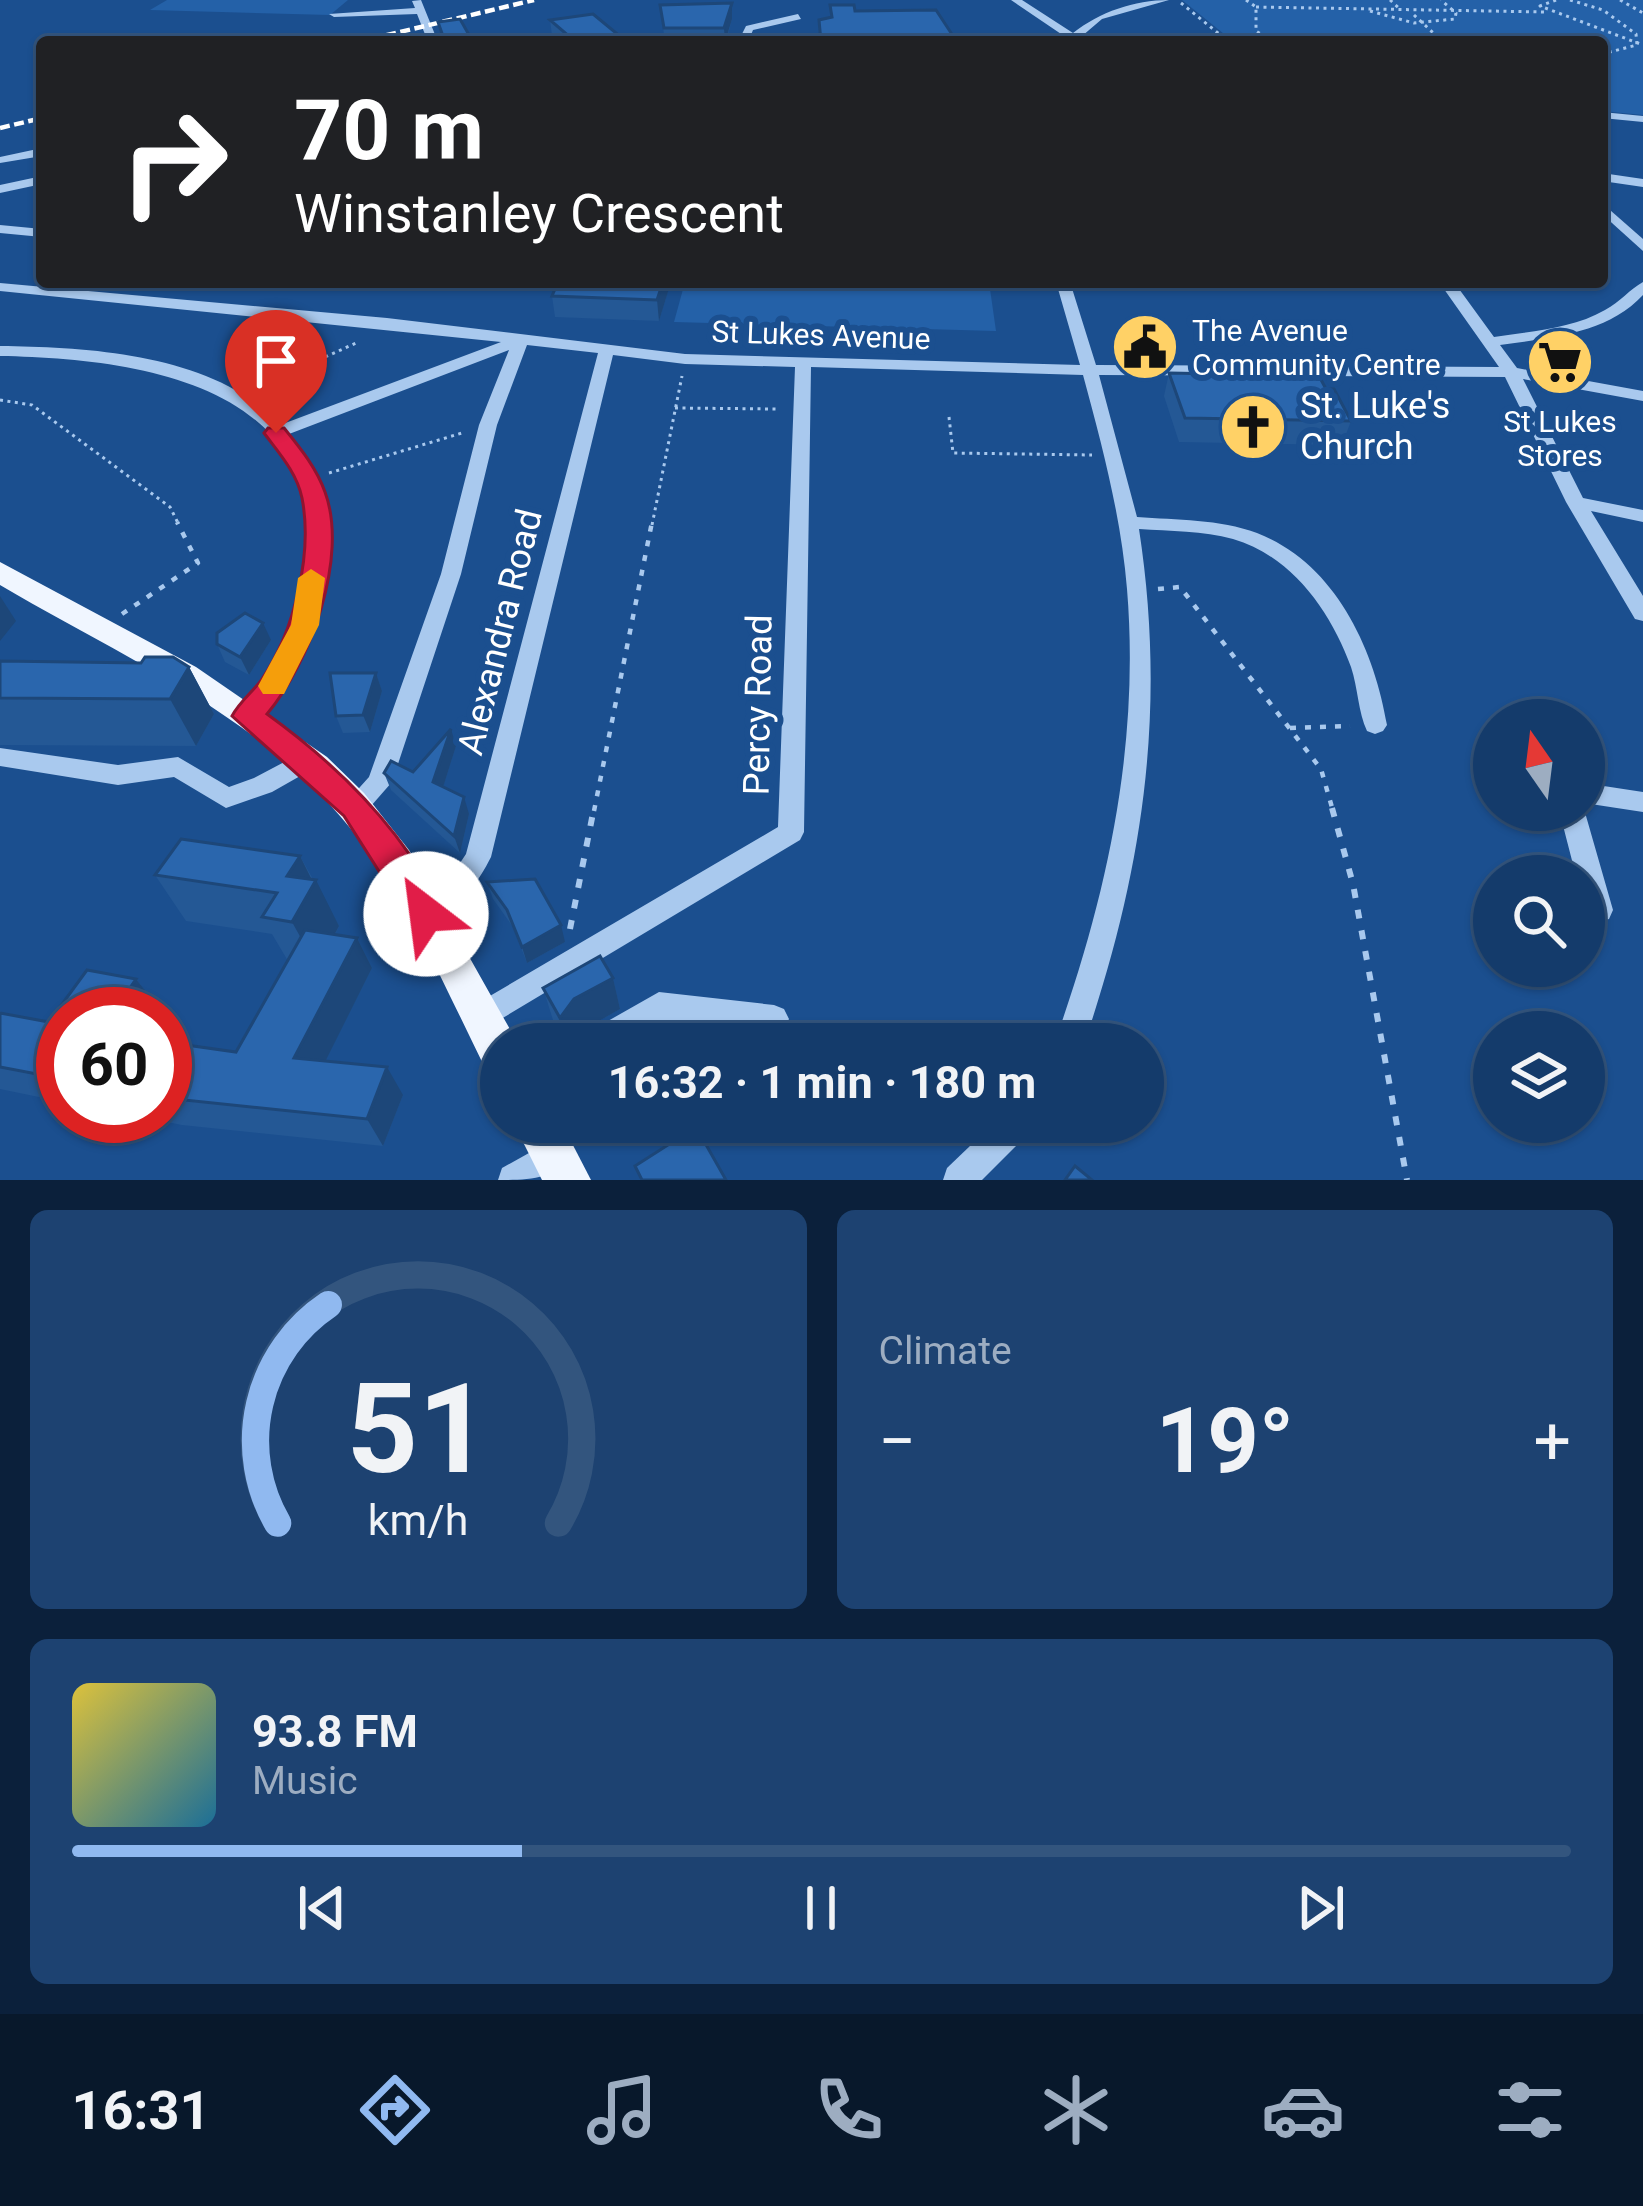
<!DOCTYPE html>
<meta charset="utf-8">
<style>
body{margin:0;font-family:Roboto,sans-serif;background:#1d4271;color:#f1f3f6;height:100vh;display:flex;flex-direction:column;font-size:45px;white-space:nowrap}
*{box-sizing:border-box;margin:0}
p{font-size:39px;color:#9dadc1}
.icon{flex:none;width:66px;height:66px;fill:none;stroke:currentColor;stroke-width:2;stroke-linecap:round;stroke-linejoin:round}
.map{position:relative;height:1180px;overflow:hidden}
.side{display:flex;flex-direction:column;gap:30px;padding:30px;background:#0b203b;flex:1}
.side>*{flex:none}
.guide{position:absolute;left:36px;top:36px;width:1572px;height:252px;border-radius:12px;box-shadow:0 3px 9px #0004,0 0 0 3px #33557e;background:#202124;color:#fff;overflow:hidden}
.needle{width:78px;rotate:346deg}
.tools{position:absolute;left:1473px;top:699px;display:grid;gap:24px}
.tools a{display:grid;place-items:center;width:132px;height:132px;border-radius:50%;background:#143b6b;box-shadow:0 3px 9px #0004,0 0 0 3px #33557e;font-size:60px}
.speed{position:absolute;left:36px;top:987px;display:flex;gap:24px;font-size:60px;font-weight:700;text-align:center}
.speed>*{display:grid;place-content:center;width:156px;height:156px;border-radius:50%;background:#143b6b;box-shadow:0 3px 9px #0004,0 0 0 3px #33557e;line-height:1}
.speed .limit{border:18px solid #d22;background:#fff;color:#111}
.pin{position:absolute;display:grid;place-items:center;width:102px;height:102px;color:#fff;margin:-123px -51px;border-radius:50% 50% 50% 0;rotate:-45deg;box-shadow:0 0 12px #0007}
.pin .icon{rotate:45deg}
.me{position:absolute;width:132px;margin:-66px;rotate:330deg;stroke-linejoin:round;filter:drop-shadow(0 0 9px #0008)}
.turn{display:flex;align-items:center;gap:42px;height:252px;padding:0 60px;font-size:54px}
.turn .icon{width:156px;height:156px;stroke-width:2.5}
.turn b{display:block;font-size:84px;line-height:102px}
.big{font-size:90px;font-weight:700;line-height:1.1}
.side .card{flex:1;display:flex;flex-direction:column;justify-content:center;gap:18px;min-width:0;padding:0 42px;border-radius:18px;background:#1d4271}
.side .dial{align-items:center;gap:0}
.dial svg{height:312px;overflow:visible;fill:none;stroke:#33557e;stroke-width:7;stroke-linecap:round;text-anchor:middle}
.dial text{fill:#f1f3f6;stroke:none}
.song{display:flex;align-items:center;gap:36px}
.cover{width:144px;height:144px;border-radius:18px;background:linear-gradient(135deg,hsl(50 70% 55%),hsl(200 70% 35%))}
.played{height:12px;border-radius:6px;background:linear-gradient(90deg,#90b9f0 30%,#33557e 30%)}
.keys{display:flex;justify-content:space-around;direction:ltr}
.heat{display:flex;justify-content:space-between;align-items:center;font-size:66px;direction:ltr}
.side .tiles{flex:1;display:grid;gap:30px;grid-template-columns:1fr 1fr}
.card:last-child{grid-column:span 2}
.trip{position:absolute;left:480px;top:1023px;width:684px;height:120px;border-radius:60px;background:#143b6b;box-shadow:0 3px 9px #0004,0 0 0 3px #33557e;font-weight:700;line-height:120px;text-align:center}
.dock{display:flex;height:192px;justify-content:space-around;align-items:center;background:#08182b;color:#9dadc1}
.dock .icon{width:84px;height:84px}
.dock .on{color:#90b9f0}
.dock b{font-size:54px;color:#f1f3f6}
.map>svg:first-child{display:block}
</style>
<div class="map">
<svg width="1643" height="1180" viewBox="0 0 1643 1180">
<rect width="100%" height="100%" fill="#1b4f8f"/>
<!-- green -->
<g fill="#2461a8">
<path d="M167,0h181l-18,15 -180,-5z"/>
<path d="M1182,0h461v115l-41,-4v-69h-368z"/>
<path d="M685,282h304l7,49 -322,-9z"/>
</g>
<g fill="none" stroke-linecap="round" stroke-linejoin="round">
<!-- path-far2 -->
<g stroke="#a9c9ee" stroke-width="3" stroke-dasharray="3 4.5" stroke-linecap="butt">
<path d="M1246,0l10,7v24l17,11"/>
<path d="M1390,0l10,9"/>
<path d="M1556,0l-16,6 103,39"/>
<path d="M1570,0l33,10 33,24 1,11 -35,9"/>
<path d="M1620,0l23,13"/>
<path d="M1181,3l48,39"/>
<path d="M1256,7l291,5"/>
<path d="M1370,11l44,12 41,-4 1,-6 -15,-13"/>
<path d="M1414,15l29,27"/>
<path d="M257,388l99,-45"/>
<path d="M0,400l32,5 138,102 9,18"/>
<path d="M675,408l102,1"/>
<path d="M949,417l4,36 139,2"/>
<path d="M329,473l133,-40"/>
<path d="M652,525l30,-149"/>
</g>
<!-- path-far1 -->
<g stroke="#a9c9ee" stroke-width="4.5" stroke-dasharray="6 9" stroke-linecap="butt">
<path d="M1158,589l22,-2 141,182 12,42"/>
<path d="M122,614l76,-51 -21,-41"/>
<path d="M1290,728l60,-2"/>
<path d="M594,811l58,-289"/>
</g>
<!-- path -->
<g stroke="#a9c9ee" stroke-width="6" stroke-dasharray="9 12" stroke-linecap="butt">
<path d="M1332,808l21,76 54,296"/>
<path d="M570,929l24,-121"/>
</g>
<!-- minor -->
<g fill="#a9c9ee" fill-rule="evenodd">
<path d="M421,0l17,42h-10l-11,-28 -83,3 -5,-3 86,-6 -3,-7z"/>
<path d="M1011,0h11l51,33c27,-21 61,-33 96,-33l-67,19 -27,23h-11l3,-4z"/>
<path d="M798,14l3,5 -48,11 -5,12h-10l8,-16z"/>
<path d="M1602,112l41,4v6l-41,-4z"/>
<path d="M42,148v8l-42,7v-6z"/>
<path d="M1602,173l41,6v8l-41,-6z"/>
<path d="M42,176v8l-42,9v-8z"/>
<path d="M1602,203l41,36v12l-41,-37z"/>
<path d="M0,225l42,4v8l-42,-4z"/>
<path d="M1056,282h14l26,83 403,2 -60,-85h15l40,55c37,-6 78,-8 111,-27 15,-8 25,-21 38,-28v13c-36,39 -94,43 -143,50l17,23 126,23v10l-120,-22 60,119 60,12v12l-52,-11 52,85v25l-8,-2 -69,-117 -61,-125 -406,-2 38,142c40,3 82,2 120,16 78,30 117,115 130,192l-4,6 -8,3 -8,-3c-9,-19 -9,-43 -16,-64 -20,-55 -59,-111 -118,-128 -30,-8 -63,-8 -94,-10 28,182 4,342 -55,515h-30c53,-147 86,-298 73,-455 -6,-73 -25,-144 -44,-214l-272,-8 -7,465 -4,8 -319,191 -10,-4 -5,-10 5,-10 307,-180 17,-460 -110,-3 -72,-9 -122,502c-12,24 -44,75 -75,65l-4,-9 4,-9 34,-26 16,-24 132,-501 -71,-8 -30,80 -36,149 -69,208 -28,32 -9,3 -9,-3 -4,-7 27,-30 72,-203 38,-149 30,-75 -220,84c17,20 34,49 37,76 7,62 -12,138 -50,188 -10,14 -18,28 -36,23l-4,-6c13,-21 32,-37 43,-60 15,-30 21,-64 25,-97 24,-175 -174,-200 -304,-202v-10c89,1 216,8 280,79l221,-83 -501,-51v-8l387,35 298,36 395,11z"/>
<path d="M0,748l118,17 60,-8 51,30 25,-9 53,-28 9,3 3,7 -3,7 -44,25 -46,16 -52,-31 -56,8 -118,-19z"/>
<path d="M1584,783l59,9v20l-59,-9z"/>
<path d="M1584,809l29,101 -4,9 -10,3 -10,-3 -5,-14v-29h-8l-17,-66z"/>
<path d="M659,992l115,13 10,4 5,10 -5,10 -10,4 -112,-13 -39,24h-42l4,-10z"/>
<path d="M995,1122h39l-5,11 -47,47h-39l4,-12z"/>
<path d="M554,1139l11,5 5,11c-12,25 -45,25 -72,25l4,-12z"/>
</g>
<!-- major -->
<g fill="#f0f6ff" fill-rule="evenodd">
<path d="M0,562l196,105 131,90 37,36 45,57 107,190 2,4h-17v32l-15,-6c-43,-87 -82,-180 -146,-254 -90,-105 -223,-162 -340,-231z"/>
<path d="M513,1122h48l30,58h-49z"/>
</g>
<!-- rail -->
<g stroke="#fff" stroke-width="4.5" stroke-dasharray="10 4.5" stroke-linecap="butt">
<path d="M358,42l176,-42"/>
<path d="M0,128l42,-10"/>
</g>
</g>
<!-- wall -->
<g fill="#245895">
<path d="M732,3v16l-6,23h-61l-5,-37z"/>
<path d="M550,20l77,22h-68l-7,-6z"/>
<path d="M539,282h132l-12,39 -104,-4 -3,-21 3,-8 -15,-1z"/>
<path d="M1169,373l157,16 25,32 -9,24 -163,-3 -15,-46z"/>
<path d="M271,640l-22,35 -24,-13 -8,-18z"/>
<path d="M0,661l189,6 25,47 -18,32 -196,-1z"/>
<path d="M376,673l6,18 -12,41 -27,1 -7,-17z"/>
<path d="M456,746l-13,41 26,27 -9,39 -69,-63 -7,-17 29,-1z"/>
<path d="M300,856l39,70 -4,8 22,4 15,30 -47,93 78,34 -20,51 -201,-21 -45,-9h28v-74l71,10 52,-91 -16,-27 -86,-13 -31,-46z"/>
<path d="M487,882l78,60 -38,21 -14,-36 -20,-28z"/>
<path d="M87,970l49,9 23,29 -4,6h-92v88l-63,-13v-78l3,3 46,8z"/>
<path d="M613,978l7,31 -37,21 -10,14h-7l-13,-24 -10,-32z"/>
</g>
<!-- shaded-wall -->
<g fill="#1d4779">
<path d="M732,3v16l-7,23 -1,-14z"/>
<path d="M597,35l1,7h-27v-4z"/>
<path d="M663,282h8l-12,39 -2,-21z"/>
<path d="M0,596l16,25 -16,20z"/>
<path d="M263,623l8,17 -22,35 -9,-18z"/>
<path d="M189,667l25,47 -18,32 -26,-47z"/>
<path d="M376,673l6,18 -12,41 -7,-17z"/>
<path d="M451,729l5,17 -17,54 -6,-18z"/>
<path d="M464,797l5,17 -9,39 -6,-17z"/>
<path d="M300,856l14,28 2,-4 23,46 -22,41 -25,-45 -5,-46z"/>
<path d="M561,925l4,17 -38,21 -5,-16z"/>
<path d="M357,938l15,30 -59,118 -19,-28z"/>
<path d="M613,978l7,31 -37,21 -10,14h-5l-8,-26 14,-19z"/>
<path d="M136,979l23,29 -4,6h-43z"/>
<path d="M387,1067l16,28 -20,51 -16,-27z"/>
</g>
<!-- building -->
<g fill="#2a66ad" stroke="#1d4779" stroke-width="3">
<path d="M732,3l-8,25h-60l-4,-23z"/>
<path d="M830,5h24l1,6 81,-1 21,32h-136l-2,-22 13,-3z"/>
<path d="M593,14l34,28h-29l-1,-7 -26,3 -21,-18z"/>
<path d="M460,19l13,23h-28l-7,-20z"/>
<path d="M558,282h105l-6,18 -105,-4z"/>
<path d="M1169,373l150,3 7,13h8l17,32 -166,-3z"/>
<path d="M245,613l18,10 -23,34 -23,-13v-11z"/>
<path d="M145,657h28l16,10 -19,32 -170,-1v-37l141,2z"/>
<path d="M330,673h46l-13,42 -27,1z"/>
<path d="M451,729l-18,53 31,15 -10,39 -70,-63 7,-12 22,11z"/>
<path d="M181,839l119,17 -13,20 29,4 -24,42 -30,-5 15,-24 -122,-18z"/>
<path d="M535,879l26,46 -39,22 -15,-37 -20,-28z"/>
<path d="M305,930l52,8 -63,120 93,9 -20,52 -202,-21v-56l71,10z"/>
<path d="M600,956l13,22 -39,21 -14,19 -17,-30z"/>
<path d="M87,970l49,9 -24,35h-49v65l-63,-12v-54l49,9z"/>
<path d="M696,1127l30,53h-84l-7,-14z"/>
<path d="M1075,1166l17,14h-27z"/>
</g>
<!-- route -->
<path fill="#e11d48" stroke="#92132f" stroke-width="3" d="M268,428h16c16,20 32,39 41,64 24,65 -15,171 -58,222 72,52 138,117 177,200l-5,11 -13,4 -13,-4 -69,-109 -112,-100c8,-15 21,-24 30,-37 32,-47 51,-125 40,-181 -5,-25 -23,-45 -38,-65z"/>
<!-- slow -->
<path fill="#f59e0b" d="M311,569l14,9 -6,47 -35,69h-21l-5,-8 33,-61 7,-47z"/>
<!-- icons -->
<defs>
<symbol id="civic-disc" viewBox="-11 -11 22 22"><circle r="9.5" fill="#ffd166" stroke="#1b4f8f"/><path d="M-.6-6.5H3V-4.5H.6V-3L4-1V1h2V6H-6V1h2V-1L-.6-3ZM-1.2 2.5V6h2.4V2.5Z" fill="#111"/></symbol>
<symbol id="supermarket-disc" viewBox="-11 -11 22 22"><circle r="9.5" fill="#ffd166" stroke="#1b4f8f"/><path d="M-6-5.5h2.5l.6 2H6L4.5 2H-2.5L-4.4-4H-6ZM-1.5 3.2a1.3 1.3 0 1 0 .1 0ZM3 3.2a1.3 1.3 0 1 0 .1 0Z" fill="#111"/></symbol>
<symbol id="church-disc" viewBox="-11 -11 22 22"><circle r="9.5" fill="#ffd166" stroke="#1b4f8f"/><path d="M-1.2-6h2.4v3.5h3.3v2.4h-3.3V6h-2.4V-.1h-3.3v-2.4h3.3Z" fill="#111"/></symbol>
</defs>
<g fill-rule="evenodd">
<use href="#civic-disc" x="1107" y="309" width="76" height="76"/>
<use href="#supermarket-disc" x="1522" y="324" width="76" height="76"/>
<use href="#church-disc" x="1215" y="389" width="76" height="76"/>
</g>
<g text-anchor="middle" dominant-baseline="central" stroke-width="12" stroke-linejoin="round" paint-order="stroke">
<!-- far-poi labels -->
<g font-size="30" fill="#fff" stroke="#1b4f8f" text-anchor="start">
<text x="1192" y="330">The Avenue<tspan x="1192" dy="34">Community Centre</tspan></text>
<text x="1560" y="421" text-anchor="middle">St Lukes<tspan x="1560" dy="34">Stores</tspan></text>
</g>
<!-- far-street labels -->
<g font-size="30" fill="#fff" stroke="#1b4f8f">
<text transform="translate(821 335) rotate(2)">St Lukes Avenue</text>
</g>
<!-- poi labels -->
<g font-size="36" fill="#fff" stroke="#1b4f8f" text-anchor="start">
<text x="1300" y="406">St. Luke's<tspan x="1300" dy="41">Church</tspan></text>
</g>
<!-- street labels -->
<g font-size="36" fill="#fff" stroke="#1b4f8f">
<text transform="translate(500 632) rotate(-76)">Alexandra Road</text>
<text transform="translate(758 705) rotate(-89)">Percy Road</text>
</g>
</g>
</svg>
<div class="tools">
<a><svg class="needle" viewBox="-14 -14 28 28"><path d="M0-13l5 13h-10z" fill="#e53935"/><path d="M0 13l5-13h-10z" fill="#9dadc1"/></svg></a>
<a><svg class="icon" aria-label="search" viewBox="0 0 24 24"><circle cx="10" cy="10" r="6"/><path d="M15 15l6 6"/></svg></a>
<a><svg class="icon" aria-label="layers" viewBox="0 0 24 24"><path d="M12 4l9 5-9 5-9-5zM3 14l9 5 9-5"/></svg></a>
</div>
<div class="speed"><div class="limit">60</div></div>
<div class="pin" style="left:276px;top:433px;background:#d93025"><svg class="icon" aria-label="arrive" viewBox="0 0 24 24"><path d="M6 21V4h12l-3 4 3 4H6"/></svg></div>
<svg class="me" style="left:426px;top:914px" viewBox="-20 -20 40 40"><circle r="19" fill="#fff"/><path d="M0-13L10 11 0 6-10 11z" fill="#e11d48"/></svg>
<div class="trip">16:32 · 1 min · 180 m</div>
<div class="guide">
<div class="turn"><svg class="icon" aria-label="right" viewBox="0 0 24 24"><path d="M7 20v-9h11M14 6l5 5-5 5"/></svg><div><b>70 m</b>Winstanley Crescent</div></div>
</div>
</div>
<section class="side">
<div class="tiles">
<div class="card dial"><svg viewBox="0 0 100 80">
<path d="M14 69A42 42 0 1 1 86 69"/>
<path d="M14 69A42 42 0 0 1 27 13" stroke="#90b9f0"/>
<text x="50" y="56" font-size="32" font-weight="700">51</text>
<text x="50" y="72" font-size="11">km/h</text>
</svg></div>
<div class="card"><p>Climate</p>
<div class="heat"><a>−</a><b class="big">19°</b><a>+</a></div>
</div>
<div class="card">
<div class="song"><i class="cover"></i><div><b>93.8 FM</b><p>Music</p></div></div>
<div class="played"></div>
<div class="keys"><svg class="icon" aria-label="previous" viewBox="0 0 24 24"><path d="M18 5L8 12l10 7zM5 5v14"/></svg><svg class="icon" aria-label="pause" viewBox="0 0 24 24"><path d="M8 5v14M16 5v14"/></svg><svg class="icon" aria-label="next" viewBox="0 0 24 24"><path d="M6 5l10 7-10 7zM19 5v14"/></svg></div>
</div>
</div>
</section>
<nav class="dock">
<b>16:31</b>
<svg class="icon on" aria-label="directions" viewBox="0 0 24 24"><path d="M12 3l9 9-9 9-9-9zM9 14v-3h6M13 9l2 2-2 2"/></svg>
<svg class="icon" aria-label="music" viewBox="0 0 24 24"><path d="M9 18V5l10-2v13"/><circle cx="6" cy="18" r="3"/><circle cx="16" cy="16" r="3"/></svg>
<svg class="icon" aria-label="phone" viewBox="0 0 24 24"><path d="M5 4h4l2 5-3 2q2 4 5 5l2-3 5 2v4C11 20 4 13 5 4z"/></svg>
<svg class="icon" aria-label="climate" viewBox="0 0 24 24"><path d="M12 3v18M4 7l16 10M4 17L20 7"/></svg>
<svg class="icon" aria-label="car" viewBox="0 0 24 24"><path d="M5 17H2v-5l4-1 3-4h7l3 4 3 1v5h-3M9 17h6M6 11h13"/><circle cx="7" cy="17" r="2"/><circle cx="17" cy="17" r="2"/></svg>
<svg class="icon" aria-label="filters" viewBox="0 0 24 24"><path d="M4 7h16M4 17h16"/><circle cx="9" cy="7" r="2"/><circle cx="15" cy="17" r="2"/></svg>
</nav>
